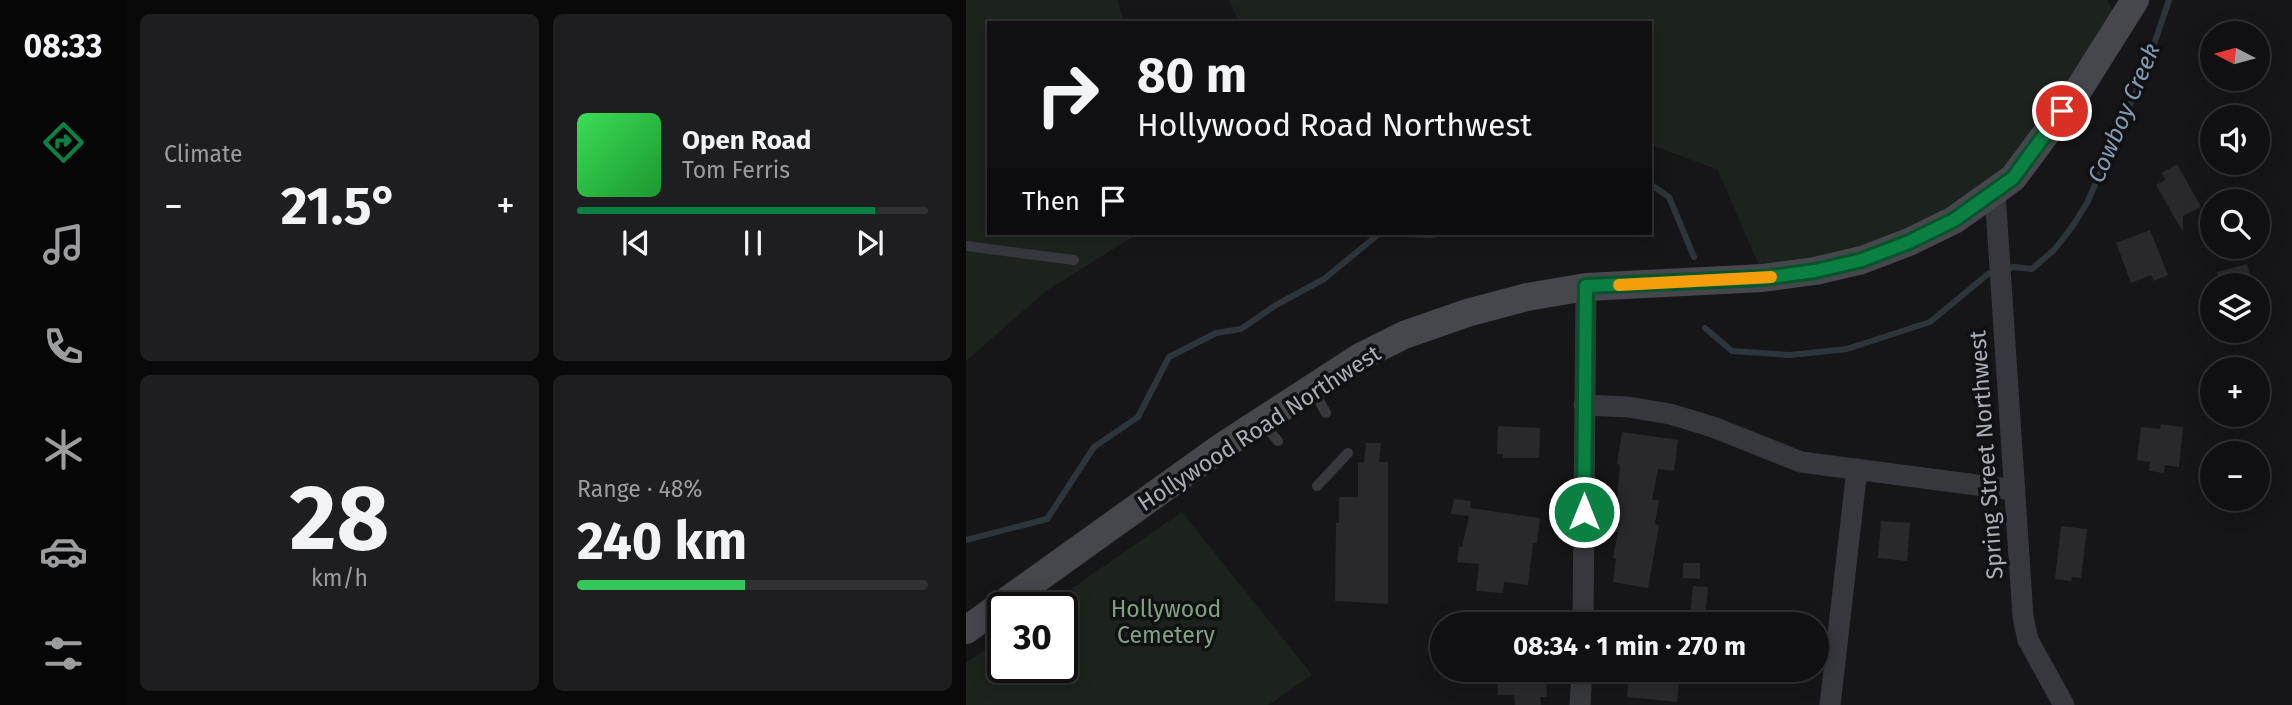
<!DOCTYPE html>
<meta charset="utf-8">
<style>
body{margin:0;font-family:"Fira Sans",sans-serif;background:#1e1e20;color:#f1f3f6;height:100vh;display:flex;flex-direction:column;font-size:26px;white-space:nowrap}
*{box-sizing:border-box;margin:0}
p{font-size:23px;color:#9c9d9f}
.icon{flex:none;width:38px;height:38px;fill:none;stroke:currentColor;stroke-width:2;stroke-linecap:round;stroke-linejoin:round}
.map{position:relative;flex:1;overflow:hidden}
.sheet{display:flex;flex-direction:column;gap:14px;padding:14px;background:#09090a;width:840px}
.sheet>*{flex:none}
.banner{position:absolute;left:21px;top:21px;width:665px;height:214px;border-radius:0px;box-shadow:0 4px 18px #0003,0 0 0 2px #303032;background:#101012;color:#f1f3f6;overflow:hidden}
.needle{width:46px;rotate:276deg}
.fabs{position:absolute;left:1234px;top:21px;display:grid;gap:14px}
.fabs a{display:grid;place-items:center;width:70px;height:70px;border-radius:50%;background:#101012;box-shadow:0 4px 18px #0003,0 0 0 2px #303032;font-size:35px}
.speed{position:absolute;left:21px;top:592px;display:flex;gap:14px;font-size:35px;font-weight:700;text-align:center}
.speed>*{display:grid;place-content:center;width:91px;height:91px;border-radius:50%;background:#101012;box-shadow:0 4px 18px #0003,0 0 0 2px #303032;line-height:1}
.speed .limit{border:4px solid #111;border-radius:10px;background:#fff;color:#111}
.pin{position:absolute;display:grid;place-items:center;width:60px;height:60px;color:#fff;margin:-30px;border:4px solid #fff;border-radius:50%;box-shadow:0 2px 7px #0007}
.me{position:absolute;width:77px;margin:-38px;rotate:0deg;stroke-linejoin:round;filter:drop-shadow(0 0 5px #0008)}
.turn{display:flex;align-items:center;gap:24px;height:147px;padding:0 35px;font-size:32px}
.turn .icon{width:91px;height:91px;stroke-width:2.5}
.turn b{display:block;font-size:49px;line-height:60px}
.then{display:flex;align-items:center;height:66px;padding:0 35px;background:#0003;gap:14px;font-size:26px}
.big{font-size:52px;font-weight:700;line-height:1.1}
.sheet .widget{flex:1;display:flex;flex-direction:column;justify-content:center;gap:10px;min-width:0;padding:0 24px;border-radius:10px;background:#1e1e20}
.sheet .dial{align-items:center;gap:0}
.dial b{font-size:91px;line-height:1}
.song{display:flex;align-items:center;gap:21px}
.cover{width:84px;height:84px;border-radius:10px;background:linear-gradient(135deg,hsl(130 70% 55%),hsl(130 70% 35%))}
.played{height:7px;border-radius:4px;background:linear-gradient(90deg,#0b8043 85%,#303032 85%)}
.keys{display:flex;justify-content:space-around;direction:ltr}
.heat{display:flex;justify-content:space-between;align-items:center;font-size:38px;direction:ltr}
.charge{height:10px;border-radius:5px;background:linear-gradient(90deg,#34c759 48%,#303032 0)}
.sheet .tiles{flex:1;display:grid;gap:14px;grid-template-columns:repeat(2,1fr)}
.trip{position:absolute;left:464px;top:612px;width:399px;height:70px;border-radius:35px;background:#101012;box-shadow:0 4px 18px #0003,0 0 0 2px #303032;font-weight:700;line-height:70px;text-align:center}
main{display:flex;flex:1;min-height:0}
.tabs{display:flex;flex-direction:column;width:126px;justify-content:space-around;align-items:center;background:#060607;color:#9c9d9f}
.tabs .icon{width:49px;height:49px}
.tabs .selected{color:#0b8043}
.tabs b{font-size:32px;color:#f1f3f6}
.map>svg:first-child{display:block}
</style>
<main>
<nav class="tabs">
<b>08:33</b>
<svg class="icon selected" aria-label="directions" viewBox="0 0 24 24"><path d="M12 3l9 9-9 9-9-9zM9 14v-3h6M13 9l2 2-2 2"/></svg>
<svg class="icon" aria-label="music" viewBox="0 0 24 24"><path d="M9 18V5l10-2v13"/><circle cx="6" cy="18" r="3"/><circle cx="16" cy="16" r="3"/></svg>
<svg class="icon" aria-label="phone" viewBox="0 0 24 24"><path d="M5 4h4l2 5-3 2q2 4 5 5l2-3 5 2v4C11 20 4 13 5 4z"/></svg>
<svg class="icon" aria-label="climate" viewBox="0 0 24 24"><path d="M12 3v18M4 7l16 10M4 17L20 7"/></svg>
<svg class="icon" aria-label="car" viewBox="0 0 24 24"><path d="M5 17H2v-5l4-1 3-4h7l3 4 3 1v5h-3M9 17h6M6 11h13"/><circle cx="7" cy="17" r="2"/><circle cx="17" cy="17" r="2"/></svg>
<svg class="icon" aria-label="filters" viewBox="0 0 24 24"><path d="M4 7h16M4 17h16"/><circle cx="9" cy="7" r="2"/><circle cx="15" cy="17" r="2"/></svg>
</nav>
<section class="sheet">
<div class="tiles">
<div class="widget"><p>Climate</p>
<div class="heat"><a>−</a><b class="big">21.5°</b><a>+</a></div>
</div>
<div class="widget">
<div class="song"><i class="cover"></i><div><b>Open Road</b><p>Tom Ferris</p></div></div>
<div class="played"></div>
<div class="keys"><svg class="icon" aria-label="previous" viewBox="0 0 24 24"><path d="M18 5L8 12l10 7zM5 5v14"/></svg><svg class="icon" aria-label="pause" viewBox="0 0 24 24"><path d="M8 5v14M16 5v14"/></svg><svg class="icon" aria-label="next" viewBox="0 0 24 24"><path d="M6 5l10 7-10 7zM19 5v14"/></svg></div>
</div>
<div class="widget dial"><b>28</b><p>km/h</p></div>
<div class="widget"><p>Range · 48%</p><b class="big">240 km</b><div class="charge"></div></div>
</div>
</section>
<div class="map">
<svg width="1326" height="705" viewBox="0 0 1326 705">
<rect width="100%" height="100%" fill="#161618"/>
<!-- green -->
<g fill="#1c231d">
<path d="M0,0h151l8,23h-136v210h150l-93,58 -80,70z"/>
<path d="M263,0h879l15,38 -114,152 -114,54 -133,29 -44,-103 -68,-26v-121h-411z"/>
<path d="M216,512l130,163 -44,30h-302v-42l37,-26v30h59v-60h-17z"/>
</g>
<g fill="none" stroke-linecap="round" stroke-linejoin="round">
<!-- stream -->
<g stroke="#2c353c" stroke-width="6">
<path d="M684,184l19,13 25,60"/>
<path d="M415,233l49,2 15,-2"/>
<path d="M739,328l27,23 58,4 57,-6 83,-27 58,-48 26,-7 18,2 22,-19 18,-23 15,-24 58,-132 24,-71"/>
<path d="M0,540l81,-21 47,-72 44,-30 31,-60 47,-24 25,-4 35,-24 48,-26 56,-46"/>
</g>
</g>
<!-- building -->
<g fill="#29292c">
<path d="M1211,164l24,43 -18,9v16l-27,-47 9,-5 -3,-7z"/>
<path d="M1184,230l18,45 -14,6 -3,-6 -20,8 -15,-40z"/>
<path d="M1281,264l6,21h-32l-4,-13z"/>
<path d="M1195,424l22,3 -4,40 -14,-2 -1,8 -15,-2 1,-9 -13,-2 4,-33 19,2z"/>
<path d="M532,426l42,2 -1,30h-36v-4h-6z"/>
<path d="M656,432l56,8 -4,31 -16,-2 -6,31h7l-4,24 4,1 -11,63 -35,-6 3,-23 -3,-1 5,-26h-4l6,-66 -3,-3z"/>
<path d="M400,443h15l-2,19h9v142l-53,-3 1,-78h3v-26h19v-34l6,-1z"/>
<path d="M488,499l17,2 -1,7 70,10 -3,25h-4l-5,42 -24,-3 -1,11 -27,-2 3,-27 -22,-2 2,-15h3l7,-31 -18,-2z"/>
<path d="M915,521l29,2 -3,38 -29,-3z"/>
<path d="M1095,526l26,3 -6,49 -9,-1 -1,4 -16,-2z"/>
<path d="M717,563h17v16l-17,-1z"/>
<path d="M727,586l15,1 -3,30 -15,-2z"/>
<path d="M663,670l51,3 -3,29 -50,-5z"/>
<path d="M546,673h34l1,24h-7l1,8h-26l-1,-10h-16l-1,-15h15z"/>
</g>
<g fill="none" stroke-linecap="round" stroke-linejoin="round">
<!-- lane -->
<g stroke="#37383d" stroke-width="10">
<path d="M0,246l108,14"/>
<path d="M346,388l14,25"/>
<path d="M296,422l16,19"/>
<path d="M351,486l31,-33"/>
</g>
<!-- street -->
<g stroke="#37383d" stroke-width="21">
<path d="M1029,192l28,425 5,23 36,65"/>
<path d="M618,405l44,2 42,7 43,13 88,35 214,28"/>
<path d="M617,625l3,-338"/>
<path d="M614,705l2,-35"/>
<path d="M864,705l27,-236"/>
</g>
<!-- secondary -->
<path stroke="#45474d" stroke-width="28" d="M0,630l257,-184 137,-89 44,-22 63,-22 60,-16 59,-10 177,-9 52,-7 47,-11 47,-18 45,-22 59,-42 66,-89 56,-89"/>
</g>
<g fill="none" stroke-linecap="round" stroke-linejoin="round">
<defs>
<path id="route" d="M618,512l2,-226 177,-8 52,-7 47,-11 47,-18 45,-22 59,-42 49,-67"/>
</defs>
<!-- route casing -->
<use href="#route" stroke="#07532c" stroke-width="18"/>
<!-- route -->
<use href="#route" stroke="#0b8043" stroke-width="12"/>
<!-- slow -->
<path stroke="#f59e0b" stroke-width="12" d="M653,285l152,-8"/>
</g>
<g text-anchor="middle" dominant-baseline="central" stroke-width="7" stroke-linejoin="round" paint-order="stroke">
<!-- street labels -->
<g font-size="23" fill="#a8adb8" stroke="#111113">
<text transform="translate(293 428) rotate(-33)">Hollywood Road Northwest</text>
<text transform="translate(1020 455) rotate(-94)">Spring Street Northwest</text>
</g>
<!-- park labels -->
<g font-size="23" fill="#7fa381" stroke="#111113">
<text x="200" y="609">Hollywood<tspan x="200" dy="26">Cemetery</tspan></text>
</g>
<!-- water labels -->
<g font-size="24" font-style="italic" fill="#7f9bb3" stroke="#111113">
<text transform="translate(1158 113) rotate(-67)">Cowboy Creek</text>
</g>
</g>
</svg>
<div class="fabs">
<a><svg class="needle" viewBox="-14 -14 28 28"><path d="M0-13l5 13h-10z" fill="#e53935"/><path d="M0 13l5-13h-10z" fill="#9c9d9f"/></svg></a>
<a><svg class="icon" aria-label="sound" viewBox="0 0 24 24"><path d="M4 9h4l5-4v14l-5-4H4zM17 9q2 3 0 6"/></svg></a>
<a><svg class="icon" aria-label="search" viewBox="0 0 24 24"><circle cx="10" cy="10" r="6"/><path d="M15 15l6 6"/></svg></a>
<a><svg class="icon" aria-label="layers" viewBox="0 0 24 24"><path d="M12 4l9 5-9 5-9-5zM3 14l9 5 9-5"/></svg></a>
<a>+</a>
<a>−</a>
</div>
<div class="speed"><div class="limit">30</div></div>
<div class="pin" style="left:1096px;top:111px;background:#d93025"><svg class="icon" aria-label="arrive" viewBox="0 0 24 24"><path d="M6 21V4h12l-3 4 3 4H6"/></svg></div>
<svg class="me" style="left:618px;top:512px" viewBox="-20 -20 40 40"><circle r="17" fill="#0b8043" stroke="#fff" stroke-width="3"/><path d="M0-11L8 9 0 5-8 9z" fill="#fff"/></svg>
<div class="trip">08:34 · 1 min · 270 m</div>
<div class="banner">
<div class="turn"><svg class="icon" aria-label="right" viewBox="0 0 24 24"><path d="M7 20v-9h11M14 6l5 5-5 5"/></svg><div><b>80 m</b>Hollywood Road Northwest</div></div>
<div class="then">Then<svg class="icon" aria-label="arrive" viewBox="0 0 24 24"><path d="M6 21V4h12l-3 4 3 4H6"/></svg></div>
</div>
</div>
</main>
